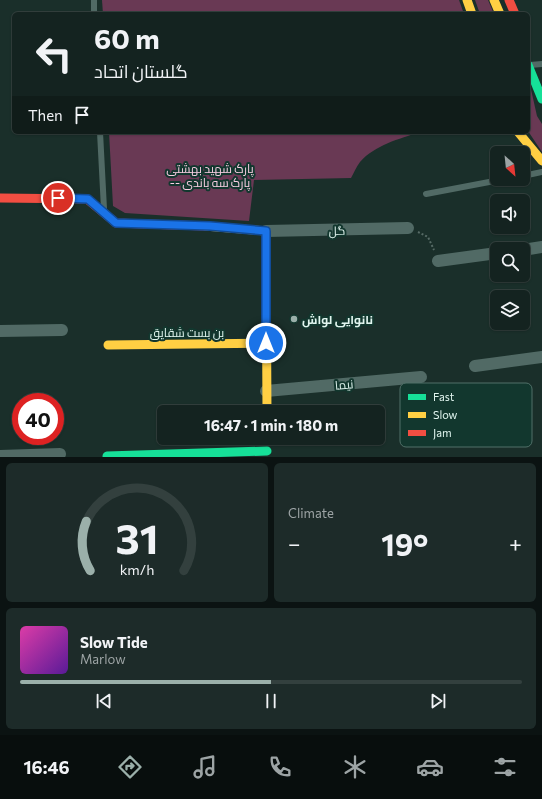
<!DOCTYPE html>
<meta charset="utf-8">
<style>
body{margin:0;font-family:Commissioner,Cairo,sans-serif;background:#1d2b29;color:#f1f3f6;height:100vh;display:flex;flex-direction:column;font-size:15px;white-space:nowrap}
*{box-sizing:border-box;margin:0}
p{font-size:13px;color:#9da4a5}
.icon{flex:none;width:22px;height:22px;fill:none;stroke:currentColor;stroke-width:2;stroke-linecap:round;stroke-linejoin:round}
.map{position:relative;height:457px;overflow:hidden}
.drawer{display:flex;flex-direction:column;gap:6px;padding:6px;background:#0b1312;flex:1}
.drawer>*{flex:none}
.guide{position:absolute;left:12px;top:12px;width:518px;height:122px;border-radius:6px;box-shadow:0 1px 3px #0004,0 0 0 1px #33403e;background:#142320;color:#f1f3f6;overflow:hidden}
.needle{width:26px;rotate:153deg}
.buttons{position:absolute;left:490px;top:146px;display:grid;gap:8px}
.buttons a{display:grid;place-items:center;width:40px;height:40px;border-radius:6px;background:#142320;box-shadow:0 1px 3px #0004,0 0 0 1px #33403e;font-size:20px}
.speed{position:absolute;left:12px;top:393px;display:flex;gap:8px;font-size:20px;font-weight:700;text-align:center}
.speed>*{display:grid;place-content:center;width:52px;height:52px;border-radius:50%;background:#142320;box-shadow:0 1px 3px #0004,0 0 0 1px #33403e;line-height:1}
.speed .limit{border:6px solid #d22;background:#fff;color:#111}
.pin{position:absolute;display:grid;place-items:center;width:34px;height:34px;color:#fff;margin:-17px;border:2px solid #fff;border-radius:50%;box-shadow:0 1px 4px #0007}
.me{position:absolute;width:44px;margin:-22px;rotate:0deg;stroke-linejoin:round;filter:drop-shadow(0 0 3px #0008)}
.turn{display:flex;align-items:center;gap:14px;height:84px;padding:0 16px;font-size:18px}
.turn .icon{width:52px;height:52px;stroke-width:2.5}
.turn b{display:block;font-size:28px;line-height:34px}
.then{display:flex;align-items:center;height:38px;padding:0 16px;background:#0003;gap:8px;font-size:15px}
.big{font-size:30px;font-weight:700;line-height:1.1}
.drawer .widget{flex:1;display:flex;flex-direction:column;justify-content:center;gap:6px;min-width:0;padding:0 14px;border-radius:6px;background:#1d2b29}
.drawer .dial{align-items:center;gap:0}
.dial svg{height:104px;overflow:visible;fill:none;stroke:#33403e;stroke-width:7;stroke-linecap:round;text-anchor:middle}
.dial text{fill:#f1f3f6;stroke:none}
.song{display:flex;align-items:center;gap:12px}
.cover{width:48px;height:48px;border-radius:6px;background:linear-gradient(135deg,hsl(320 70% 55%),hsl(270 70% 35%))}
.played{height:4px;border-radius:2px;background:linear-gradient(90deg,#9bb0aa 50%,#33403e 50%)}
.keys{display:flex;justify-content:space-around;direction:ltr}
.heat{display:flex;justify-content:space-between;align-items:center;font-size:22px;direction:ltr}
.drawer .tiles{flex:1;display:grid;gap:6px;grid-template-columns:1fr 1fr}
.widget:last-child{grid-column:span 2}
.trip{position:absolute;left:157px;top:405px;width:228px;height:40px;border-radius:6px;background:#142320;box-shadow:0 1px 3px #0004,0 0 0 1px #33403e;font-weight:700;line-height:40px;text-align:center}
.tab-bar{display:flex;height:64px;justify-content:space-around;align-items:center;background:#080e0d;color:#9da4a5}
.tab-bar .icon{width:28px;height:28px}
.tab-bar .current{color:#9bb0aa}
.tab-bar b{font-size:18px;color:#f1f3f6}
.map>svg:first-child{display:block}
</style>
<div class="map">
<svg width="542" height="457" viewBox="0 0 542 457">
<rect width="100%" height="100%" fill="#1a2f2a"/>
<!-- green -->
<g fill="#693954">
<path d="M102,0h357l5,14h-361z"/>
<path d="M475,0h13l6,14h-14z"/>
<path d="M528,82l2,3 7,31 5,8v28l-14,-21z"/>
<path d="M109,132h311c-21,7 -45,13 -60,30 -4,5 -6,11 -9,16l-97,2 -5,41 -124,-8 -12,-7z"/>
</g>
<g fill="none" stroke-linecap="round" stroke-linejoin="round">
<!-- path -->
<path stroke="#576b66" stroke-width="2" stroke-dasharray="2 2" stroke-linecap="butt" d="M418,232l10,5 6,13"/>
<!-- lane -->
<g stroke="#516a65" stroke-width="6">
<path d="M94,0v14"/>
<path d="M530,65l12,-1"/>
<path d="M100,132l4,77"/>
<path d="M523,176l19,-4"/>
<path d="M426,194l79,-15"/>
</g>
<!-- street -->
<g stroke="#516a65" stroke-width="12">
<path d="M266,231l142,-3"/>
<path d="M523,250l19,-3"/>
<path d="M438,261l59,-8"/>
<path d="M0,331l62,-1"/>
<path d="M475,366l67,-9"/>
<path d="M266,391l155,-14"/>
<path d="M0,456l60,-2"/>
</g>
<!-- fast -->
<g stroke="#16e098" stroke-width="9">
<path d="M528,65l14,34"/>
<path d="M107,456l160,-5"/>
</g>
<!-- slow -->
<g stroke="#ffcf43" stroke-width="9">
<path d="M467,0l5,14"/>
<path d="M494,0l6,14"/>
<path d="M518,132l24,29"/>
<path d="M205,226l61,5 1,181"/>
<path d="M108,345l158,-2"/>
</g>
<!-- jam -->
<g stroke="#f24e42" stroke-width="9">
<path d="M509,0l6,14"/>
<path d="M0,198l87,1 29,24 89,3"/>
</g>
</g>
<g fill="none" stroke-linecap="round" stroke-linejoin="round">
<defs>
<path id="route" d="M58,198l30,1 28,24 94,3 56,5v112"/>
</defs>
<!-- route casing -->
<use href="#route" stroke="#114b97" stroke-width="10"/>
<!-- route -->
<use href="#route" stroke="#1a73e8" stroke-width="7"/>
</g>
<!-- markers -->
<circle fill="#9bb0aa" stroke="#12372e" stroke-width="1.5" cx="294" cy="319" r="4"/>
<g text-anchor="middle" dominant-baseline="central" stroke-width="4" stroke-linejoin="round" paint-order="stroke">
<!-- park labels -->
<g font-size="12" fill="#facee3" stroke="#12372e">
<text x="210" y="168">پارک شهید بهشتی<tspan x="210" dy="14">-- پارک سه باندی</tspan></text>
</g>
<!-- street labels -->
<g font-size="12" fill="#e1f5ef" stroke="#12372e">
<text transform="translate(337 230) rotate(-1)">گل</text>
<text x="187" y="332">بن بست شقایق</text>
<text transform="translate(344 384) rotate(-5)">نیما</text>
</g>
<!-- poi labels -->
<g font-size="12" font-weight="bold" fill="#e1f5ef" stroke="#12372e" text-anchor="start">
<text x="302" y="319">نانوایی لواش</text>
</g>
</g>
<!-- legend -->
<rect x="400" y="383" width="132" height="64" rx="6" fill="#12372e" stroke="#507068" stroke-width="1"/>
<rect x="408" y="394" width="18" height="6" fill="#16e098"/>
<rect x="408" y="412" width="18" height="6" fill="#ffcf43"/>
<rect x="408" y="430" width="18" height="6" fill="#f24e42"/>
<g font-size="11" fill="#e1f5ef">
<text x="433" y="401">Fast</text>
<text x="433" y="419">Slow</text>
<text x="433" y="437">Jam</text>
</g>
</svg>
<div class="buttons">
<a><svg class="needle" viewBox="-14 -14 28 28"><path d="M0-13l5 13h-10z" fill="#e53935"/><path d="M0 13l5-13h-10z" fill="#9da4a5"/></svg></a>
<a><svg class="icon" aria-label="sound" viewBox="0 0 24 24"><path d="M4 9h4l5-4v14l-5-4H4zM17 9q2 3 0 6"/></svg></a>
<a><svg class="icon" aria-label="search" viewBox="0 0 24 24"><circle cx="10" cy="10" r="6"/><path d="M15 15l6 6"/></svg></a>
<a><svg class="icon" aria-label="layers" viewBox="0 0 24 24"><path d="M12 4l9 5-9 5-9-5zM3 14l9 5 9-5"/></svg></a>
</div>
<div class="speed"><div class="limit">40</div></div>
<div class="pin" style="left:58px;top:198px;background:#d93025"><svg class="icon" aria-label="arrive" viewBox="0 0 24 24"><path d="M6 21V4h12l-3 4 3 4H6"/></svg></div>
<svg class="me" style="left:266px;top:343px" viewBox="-20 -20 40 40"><circle r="17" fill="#1a73e8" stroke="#fff" stroke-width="3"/><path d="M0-11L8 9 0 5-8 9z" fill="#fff"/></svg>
<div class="trip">16:47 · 1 min · 180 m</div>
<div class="guide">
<div class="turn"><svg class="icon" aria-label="left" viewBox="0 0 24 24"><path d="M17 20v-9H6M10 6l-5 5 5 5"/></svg><div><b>60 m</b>گلستان اتحاد</div></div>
<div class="then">Then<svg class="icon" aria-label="arrive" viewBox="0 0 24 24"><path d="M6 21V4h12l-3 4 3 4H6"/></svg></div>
</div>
</div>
<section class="drawer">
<div class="tiles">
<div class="widget dial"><svg viewBox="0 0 100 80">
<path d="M14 69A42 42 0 1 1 86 69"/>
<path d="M14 69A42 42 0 0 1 11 31" stroke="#9bb0aa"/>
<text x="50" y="56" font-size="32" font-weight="700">31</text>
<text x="50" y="72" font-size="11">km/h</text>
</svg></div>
<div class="widget"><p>Climate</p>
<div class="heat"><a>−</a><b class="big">19°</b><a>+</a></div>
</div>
<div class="widget">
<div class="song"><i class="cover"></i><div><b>Slow Tide</b><p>Marlow</p></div></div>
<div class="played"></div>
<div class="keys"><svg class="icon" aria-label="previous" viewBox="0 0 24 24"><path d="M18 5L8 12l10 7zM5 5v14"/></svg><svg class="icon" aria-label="pause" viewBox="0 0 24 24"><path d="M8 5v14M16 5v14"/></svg><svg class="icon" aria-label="next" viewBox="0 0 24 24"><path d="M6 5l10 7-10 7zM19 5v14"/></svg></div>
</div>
</div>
</section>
<nav class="tab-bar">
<b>16:46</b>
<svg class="icon current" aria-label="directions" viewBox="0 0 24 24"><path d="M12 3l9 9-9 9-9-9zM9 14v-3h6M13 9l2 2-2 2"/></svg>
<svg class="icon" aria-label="music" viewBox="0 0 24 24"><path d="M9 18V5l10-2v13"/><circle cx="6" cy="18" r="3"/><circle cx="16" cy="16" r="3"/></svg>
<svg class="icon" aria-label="phone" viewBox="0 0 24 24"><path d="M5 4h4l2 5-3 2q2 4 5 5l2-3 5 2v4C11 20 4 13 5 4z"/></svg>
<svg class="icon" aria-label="climate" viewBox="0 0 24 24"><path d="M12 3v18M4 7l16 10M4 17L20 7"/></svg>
<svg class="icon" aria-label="car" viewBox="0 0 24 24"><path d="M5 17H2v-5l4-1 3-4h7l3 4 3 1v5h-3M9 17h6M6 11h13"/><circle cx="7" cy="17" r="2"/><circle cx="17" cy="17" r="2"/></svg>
<svg class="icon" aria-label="filters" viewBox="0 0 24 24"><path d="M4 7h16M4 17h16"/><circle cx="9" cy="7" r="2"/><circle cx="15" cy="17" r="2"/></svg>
</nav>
